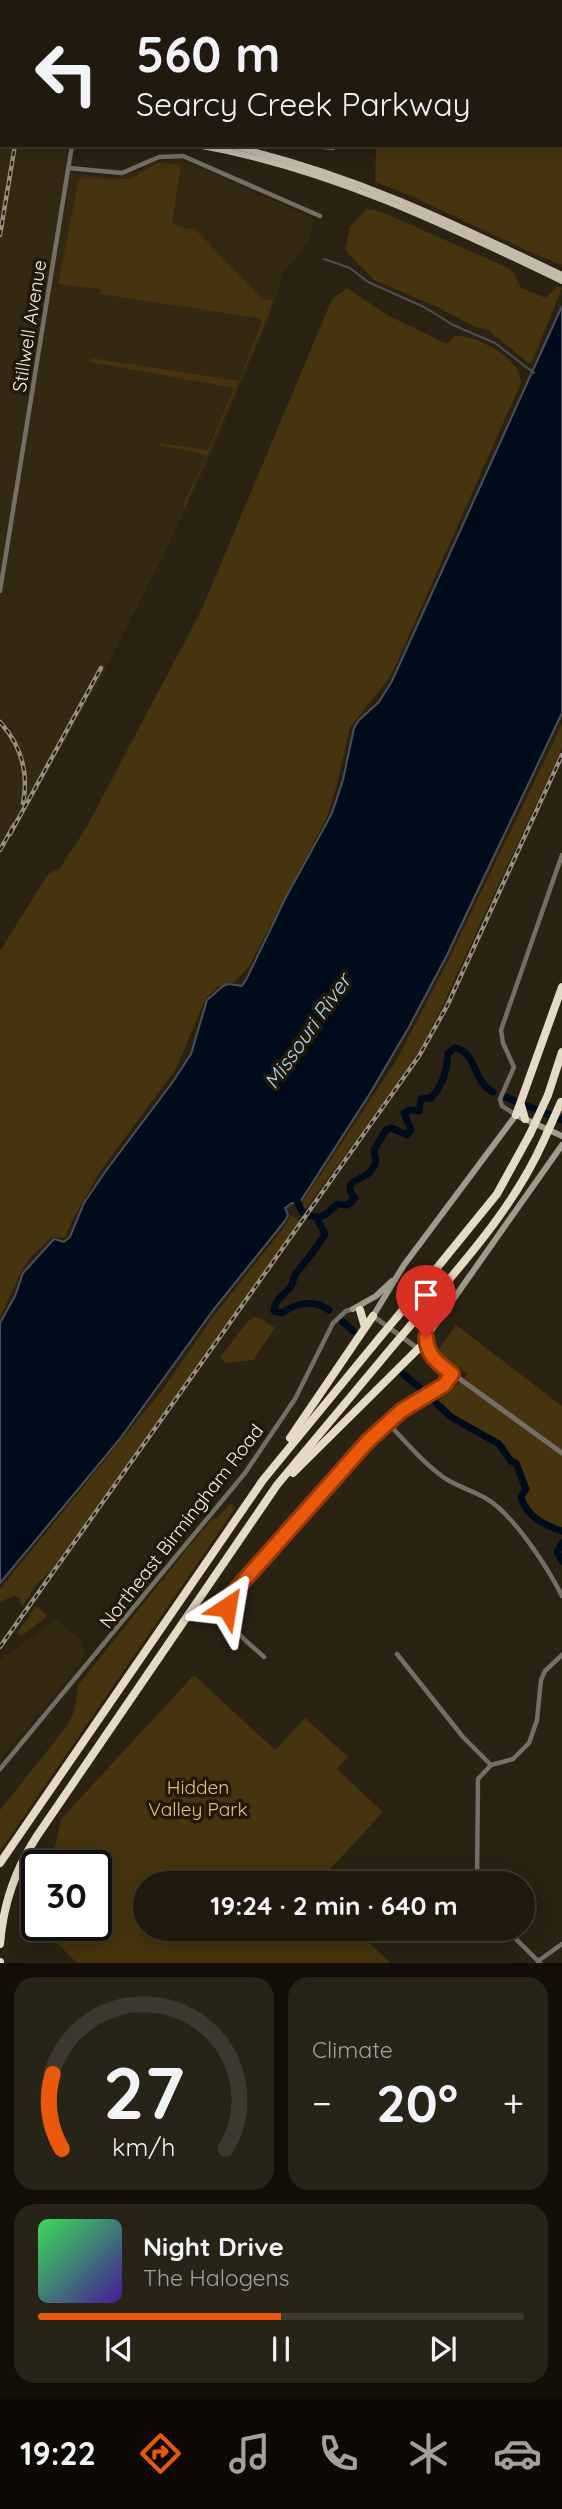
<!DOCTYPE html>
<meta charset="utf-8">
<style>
body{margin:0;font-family:Quicksand,sans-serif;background:#282317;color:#f1f3f6;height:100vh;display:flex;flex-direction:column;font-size:26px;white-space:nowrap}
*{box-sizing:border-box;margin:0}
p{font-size:23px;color:#a2a19e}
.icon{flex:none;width:38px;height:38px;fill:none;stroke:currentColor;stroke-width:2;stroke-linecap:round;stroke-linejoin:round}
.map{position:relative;height:1963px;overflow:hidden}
.side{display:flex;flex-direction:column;gap:14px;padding:14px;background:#120e08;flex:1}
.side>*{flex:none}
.banner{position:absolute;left:0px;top:0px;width:564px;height:147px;box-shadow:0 4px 18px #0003,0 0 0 2px #3d382e;background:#201a0e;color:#f1f3f6;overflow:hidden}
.speed{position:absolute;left:21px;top:1850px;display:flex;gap:14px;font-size:35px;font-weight:700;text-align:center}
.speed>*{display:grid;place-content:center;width:91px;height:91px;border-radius:50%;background:#201a0e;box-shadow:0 4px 18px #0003,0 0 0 2px #3d382e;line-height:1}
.speed .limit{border:4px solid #111;border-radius:10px;background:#fff;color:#111}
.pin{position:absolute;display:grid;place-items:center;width:60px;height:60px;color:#fff;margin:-72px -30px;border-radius:50% 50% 50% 0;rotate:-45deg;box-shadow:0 0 7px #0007}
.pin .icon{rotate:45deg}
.me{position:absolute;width:77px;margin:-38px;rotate:33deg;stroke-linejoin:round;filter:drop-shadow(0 0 5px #0008)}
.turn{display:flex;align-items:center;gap:24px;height:147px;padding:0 21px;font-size:32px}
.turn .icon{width:91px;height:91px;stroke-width:2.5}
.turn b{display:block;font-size:49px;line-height:60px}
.big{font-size:52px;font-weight:800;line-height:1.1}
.side .tile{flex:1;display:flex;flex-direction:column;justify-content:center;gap:10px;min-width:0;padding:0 24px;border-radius:21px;background:#282317}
.side .dial{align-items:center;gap:0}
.dial svg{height:182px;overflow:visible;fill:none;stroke:#3d382e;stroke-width:7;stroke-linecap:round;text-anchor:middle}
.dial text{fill:#f1f3f6;stroke:none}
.song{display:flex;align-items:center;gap:21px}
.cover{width:84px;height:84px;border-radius:10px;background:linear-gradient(135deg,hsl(130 70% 55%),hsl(260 70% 35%))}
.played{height:7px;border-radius:4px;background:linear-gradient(90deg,#ea580c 50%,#3d382e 50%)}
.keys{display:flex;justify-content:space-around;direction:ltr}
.heat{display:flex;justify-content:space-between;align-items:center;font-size:38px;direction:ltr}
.side .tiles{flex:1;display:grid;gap:14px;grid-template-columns:1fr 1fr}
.tile:last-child{grid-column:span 2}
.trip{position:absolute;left:133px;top:1871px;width:402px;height:70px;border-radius:35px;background:#201a0e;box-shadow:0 4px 18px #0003,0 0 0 2px #3d382e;font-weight:800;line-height:70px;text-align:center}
.tab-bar{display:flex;height:112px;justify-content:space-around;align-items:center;background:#0d0a06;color:#a2a19e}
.tab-bar .icon{width:49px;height:49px}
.tab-bar .selected{color:#ea580c}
.tab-bar b{font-size:32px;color:#f1f3f6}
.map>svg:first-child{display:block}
</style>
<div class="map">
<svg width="562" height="1963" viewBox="0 0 562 1963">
<rect width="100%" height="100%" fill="#2a2212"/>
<!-- built -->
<g fill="#332811">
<path d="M0,117l2,28h66l-3,27 47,5 26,-6 20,-10 21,-3 136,61 -8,24 -12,16 -11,11 -14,47 -58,136 -46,97 -64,126 -102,181z"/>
<path d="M56,1620l24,19 5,10 -5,15 -80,96v-100z"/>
</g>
<!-- green -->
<g fill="#45340d">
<path d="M366,0h196v24v-22z"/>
<path d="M562,52v213l-30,-12 -123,-58 -34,-13 1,-37h186z"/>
<path d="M158,163l23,2 -9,59 16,5 6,-1 69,72h10l-5,16 -83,191 -2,-2 23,-48 -10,-5 -36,-6v-3l48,7 26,-62 -144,-26 1,-4 148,23 23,-60 -5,-3 -157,-24v-5l-42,-5 21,-106 51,1z"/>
<path d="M366,209l10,1 15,6 115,51 8,6 7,15 25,10 11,-12 5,2 -30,74 -4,1 -40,-33 -15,-4 -34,-18 -65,-28 -29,-30 5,-23z"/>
<path d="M347,288l42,28 58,28 7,-8c18,-2 57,18 64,35 2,4 2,8 3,12l-127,286 -6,11 -38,47 -13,58 -10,32 -78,149 -14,16 -17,4 -13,14 -29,69 -75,101 -29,51 -7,17 -13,-1 -19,18 -10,13 -23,50v-367l48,-77 12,-6 26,-40 115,-217 131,-312z"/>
<path d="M562,724v24l-122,263 -16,31 -14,23 -105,145 -2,-1v-8l93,-140 49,-94z"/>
<path d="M291,1215l9,6 -249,349 -14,14 -14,22 -3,-3 1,-5 -7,-2 -14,6v-13l163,-200 49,-71 73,-92z"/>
<path d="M255,1317l5,1 15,10 -22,32 -28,3 -5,-6 29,-37z"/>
<path d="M456,1325l106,81v125c-18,-6 -35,-14 -41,-34l5,-8c-3,-14 -17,-39 -29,-46 -5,-3 -11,-5 -15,-7 -17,-10 -32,-20 -46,-33l32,-29 -31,-22z"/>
<path d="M230,1504l6,3 -236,344v-41l67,-84 8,-17 3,-24 109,-136 25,-30 6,-2z"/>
<path d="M36,1606l12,10 -27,20 -4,-3z"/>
<path d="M194,1675l81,75 30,-32 43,39 -11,12 46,43 -66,71h-172v45l209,1 37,34h-314l-38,-38h57v-59l-45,-1 10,-46z"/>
</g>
<!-- water -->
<path fill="#000b1c" stroke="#4a5059" stroke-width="2" d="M562,306v407l-115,242 -38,72 -40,68 -69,107 -8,1 -7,5 3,7 -3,6 -71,88 -95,131 -119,143v-260l15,-27 8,-23 31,-34 10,3 6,-5 14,-34 21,-31 67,-89 19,-29 16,-54 16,-14 6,-2 13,2 5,-8 38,-79 47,-86 11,-33 11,-52 5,-8 20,-18 13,-21z"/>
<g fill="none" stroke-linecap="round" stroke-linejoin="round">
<!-- stream -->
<path stroke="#4a5059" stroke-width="2" d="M324,259l26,9 18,14 56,25 29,18 42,18 39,30"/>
<!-- river -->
<g stroke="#000b1c" stroke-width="7">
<path d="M506,1097l9,4"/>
<path d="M525,1105l37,15"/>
<path d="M292,1198l4,1 6,13c18,9 21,6 35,-8l11,1 7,-7c-15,-16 6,-18 14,-25 3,-3 5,-7 7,-11l-2,-12 12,-20 5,-2 16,7 4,-5 -7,-17 6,-3 9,1 2,-12 10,-1c12,-12 16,-28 17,-45l7,-5c23,5 17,34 38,44"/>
<path d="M317,1218l8,16c-8,14 -18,26 -28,38 -3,4 -4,11 -7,16 -7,8 -15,11 -16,23l8,2c14,-10 32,-14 47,-3"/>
<path d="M343,1322l10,9"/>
<path d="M402,1373l17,14"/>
<path d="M432,1399l19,18 48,27 12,17 5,2 10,26 -5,8c6,20 23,28 41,34"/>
<path d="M562,1543l-5,9 5,9"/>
</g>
<!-- minor -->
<g stroke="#736f67" stroke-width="4.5">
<path d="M141,0l2,2"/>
<path d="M265,2l1,-2"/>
<path d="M307,145l26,3"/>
<path d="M69,168l53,5 37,-16 24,-1 137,60"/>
<path d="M0,591l72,-446"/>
<path d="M516,1115l-14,-9 -2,-7 14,-32 -11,-24 -2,-13 61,-175"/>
<path d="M387,1422c19,20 37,42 59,57 18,11 37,14 53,29 23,21 49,60 63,88"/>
<path d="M397,1654l66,83 28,28"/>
<path d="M264,1657c-19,-18 -46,-33 -32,-63l136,-153 33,-30 43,-26 8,-11"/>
<path d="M0,1769l245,-296 50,-74 38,-76 13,-12 7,-2"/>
<path d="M477,1883l1,-104 13,-14 22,-6 16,-16 8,-23 4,-40 4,-9 17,-16"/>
<path d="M505,1928l35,35"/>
<path d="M538,1961l24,-17"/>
</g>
<!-- tertiary -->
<path stroke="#736f67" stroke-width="5" d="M373,1316l189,137"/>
<!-- secondary -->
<g stroke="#a09a8d" stroke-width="6">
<path d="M353,1309l23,-13 16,-15"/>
<path d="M373,1316l31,-51 112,-150 46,21"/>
<path d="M426,1337l2,13 4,8"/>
<path d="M419,1348l143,-203"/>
</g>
<!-- primary -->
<g stroke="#c4bbaa" stroke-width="6">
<path d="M0,105l2,1"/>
<path d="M0,113h2"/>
<path d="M197,145c130,23 247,79 365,136"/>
<path d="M228,145c123,28 222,76 334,130"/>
</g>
<!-- motorway -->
<g stroke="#e4dac5" stroke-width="8">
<path d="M548,1095l14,-43"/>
<path d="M521,1105l4,14"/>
<path d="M516,1115l46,-128"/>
<path d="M360,1310l5,17"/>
<path d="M397,1317l100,-123 33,-60"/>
<path d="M410,1326c48,-58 102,-115 133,-184"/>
<path d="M290,1438l83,-122"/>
<path d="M293,1473l126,-125"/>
<path d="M0,1863l263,-383 118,-144"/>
<path d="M0,1944c3,-39 16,-76 37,-108l240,-351 116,-139"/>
<path d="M0,1962v1"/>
</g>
<defs>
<g id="rail">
<path d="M0,235l15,-90"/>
<path d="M0,722c21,23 29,50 23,81"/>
<path d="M10,834l91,-166"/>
<path d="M0,850l14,-25"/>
<path d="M0,1647l419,-591 28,-50 115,-251"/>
</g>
</defs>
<!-- rail casing -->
<use href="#rail" stroke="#968f82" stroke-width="4.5"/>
<!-- rail -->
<use href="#rail" stroke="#201909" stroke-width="2" stroke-dasharray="5" stroke-linecap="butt"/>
<!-- motorway-bridge -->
<g stroke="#e4dac5" stroke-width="8">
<path d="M530,1134l18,-39"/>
<path d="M543,1142l18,-40"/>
<path d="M381,1336l16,-19"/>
<path d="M393,1346l17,-20"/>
</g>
</g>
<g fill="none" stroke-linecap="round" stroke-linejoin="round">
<defs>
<path id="route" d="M227,1607l5,-13 136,-153 33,-30 43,-26 8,-11c-14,-11 -25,-18 -26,-37"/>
</defs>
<!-- route casing -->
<use href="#route" stroke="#983908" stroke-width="18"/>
<!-- route -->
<use href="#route" stroke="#ea580c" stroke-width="12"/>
</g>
<g text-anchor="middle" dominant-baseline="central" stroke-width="7" stroke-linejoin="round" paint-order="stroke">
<!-- street labels -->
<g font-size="19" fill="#f6f1e7" stroke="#201909">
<text transform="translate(29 326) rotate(-81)">Stillwell Avenue</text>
<text transform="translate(181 1526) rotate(-52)">Northeast Birmingham Road</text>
</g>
<!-- park labels -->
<g font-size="19" fill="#e8c373" stroke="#201909">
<text x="198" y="1787">Hidden<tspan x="198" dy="22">Valley Park</tspan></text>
</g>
<!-- water labels -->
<g font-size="21" font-style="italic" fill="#b1d8fc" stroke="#201909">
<text transform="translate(307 1031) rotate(-55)">Missouri River</text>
</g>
</g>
</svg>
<div class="speed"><div class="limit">30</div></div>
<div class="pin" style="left:426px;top:1337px;background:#d93025"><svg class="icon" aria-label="arrive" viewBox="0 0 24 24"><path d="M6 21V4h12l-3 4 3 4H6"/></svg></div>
<svg class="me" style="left:227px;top:1607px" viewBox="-20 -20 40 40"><path d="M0-17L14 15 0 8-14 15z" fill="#ea580c" stroke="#fff" stroke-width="4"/></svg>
<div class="trip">19:24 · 2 min · 640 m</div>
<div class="banner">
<div class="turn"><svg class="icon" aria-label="left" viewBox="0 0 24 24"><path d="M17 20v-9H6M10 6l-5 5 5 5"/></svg><div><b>560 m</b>Searcy Creek Parkway</div></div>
</div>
</div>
<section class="side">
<div class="tiles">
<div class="tile dial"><svg viewBox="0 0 100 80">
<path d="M14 69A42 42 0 1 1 86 69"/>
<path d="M14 69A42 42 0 0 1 10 36" stroke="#ea580c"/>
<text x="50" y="56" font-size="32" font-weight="700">27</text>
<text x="50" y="72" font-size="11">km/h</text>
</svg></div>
<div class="tile"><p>Climate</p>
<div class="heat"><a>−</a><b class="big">20°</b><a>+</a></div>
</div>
<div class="tile">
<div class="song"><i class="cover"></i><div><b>Night Drive</b><p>The Halogens</p></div></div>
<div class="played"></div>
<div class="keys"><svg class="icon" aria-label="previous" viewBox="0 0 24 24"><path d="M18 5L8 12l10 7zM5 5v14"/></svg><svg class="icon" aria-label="pause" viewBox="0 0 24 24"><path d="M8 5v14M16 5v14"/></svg><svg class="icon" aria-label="next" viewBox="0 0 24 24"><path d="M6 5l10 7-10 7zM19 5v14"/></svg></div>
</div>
</div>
</section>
<nav class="tab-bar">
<b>19:22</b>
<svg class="icon selected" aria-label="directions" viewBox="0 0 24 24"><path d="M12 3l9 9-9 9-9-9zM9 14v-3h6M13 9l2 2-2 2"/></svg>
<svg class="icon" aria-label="music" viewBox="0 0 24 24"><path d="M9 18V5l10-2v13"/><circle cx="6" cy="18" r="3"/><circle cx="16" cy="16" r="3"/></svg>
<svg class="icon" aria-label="phone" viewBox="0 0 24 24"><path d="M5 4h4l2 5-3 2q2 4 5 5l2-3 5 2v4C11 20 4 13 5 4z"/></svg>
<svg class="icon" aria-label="climate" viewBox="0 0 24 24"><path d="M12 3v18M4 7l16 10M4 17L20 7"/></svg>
<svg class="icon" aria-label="car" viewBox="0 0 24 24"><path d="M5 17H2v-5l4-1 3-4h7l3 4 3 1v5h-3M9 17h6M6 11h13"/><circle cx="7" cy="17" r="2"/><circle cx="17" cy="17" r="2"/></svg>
</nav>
